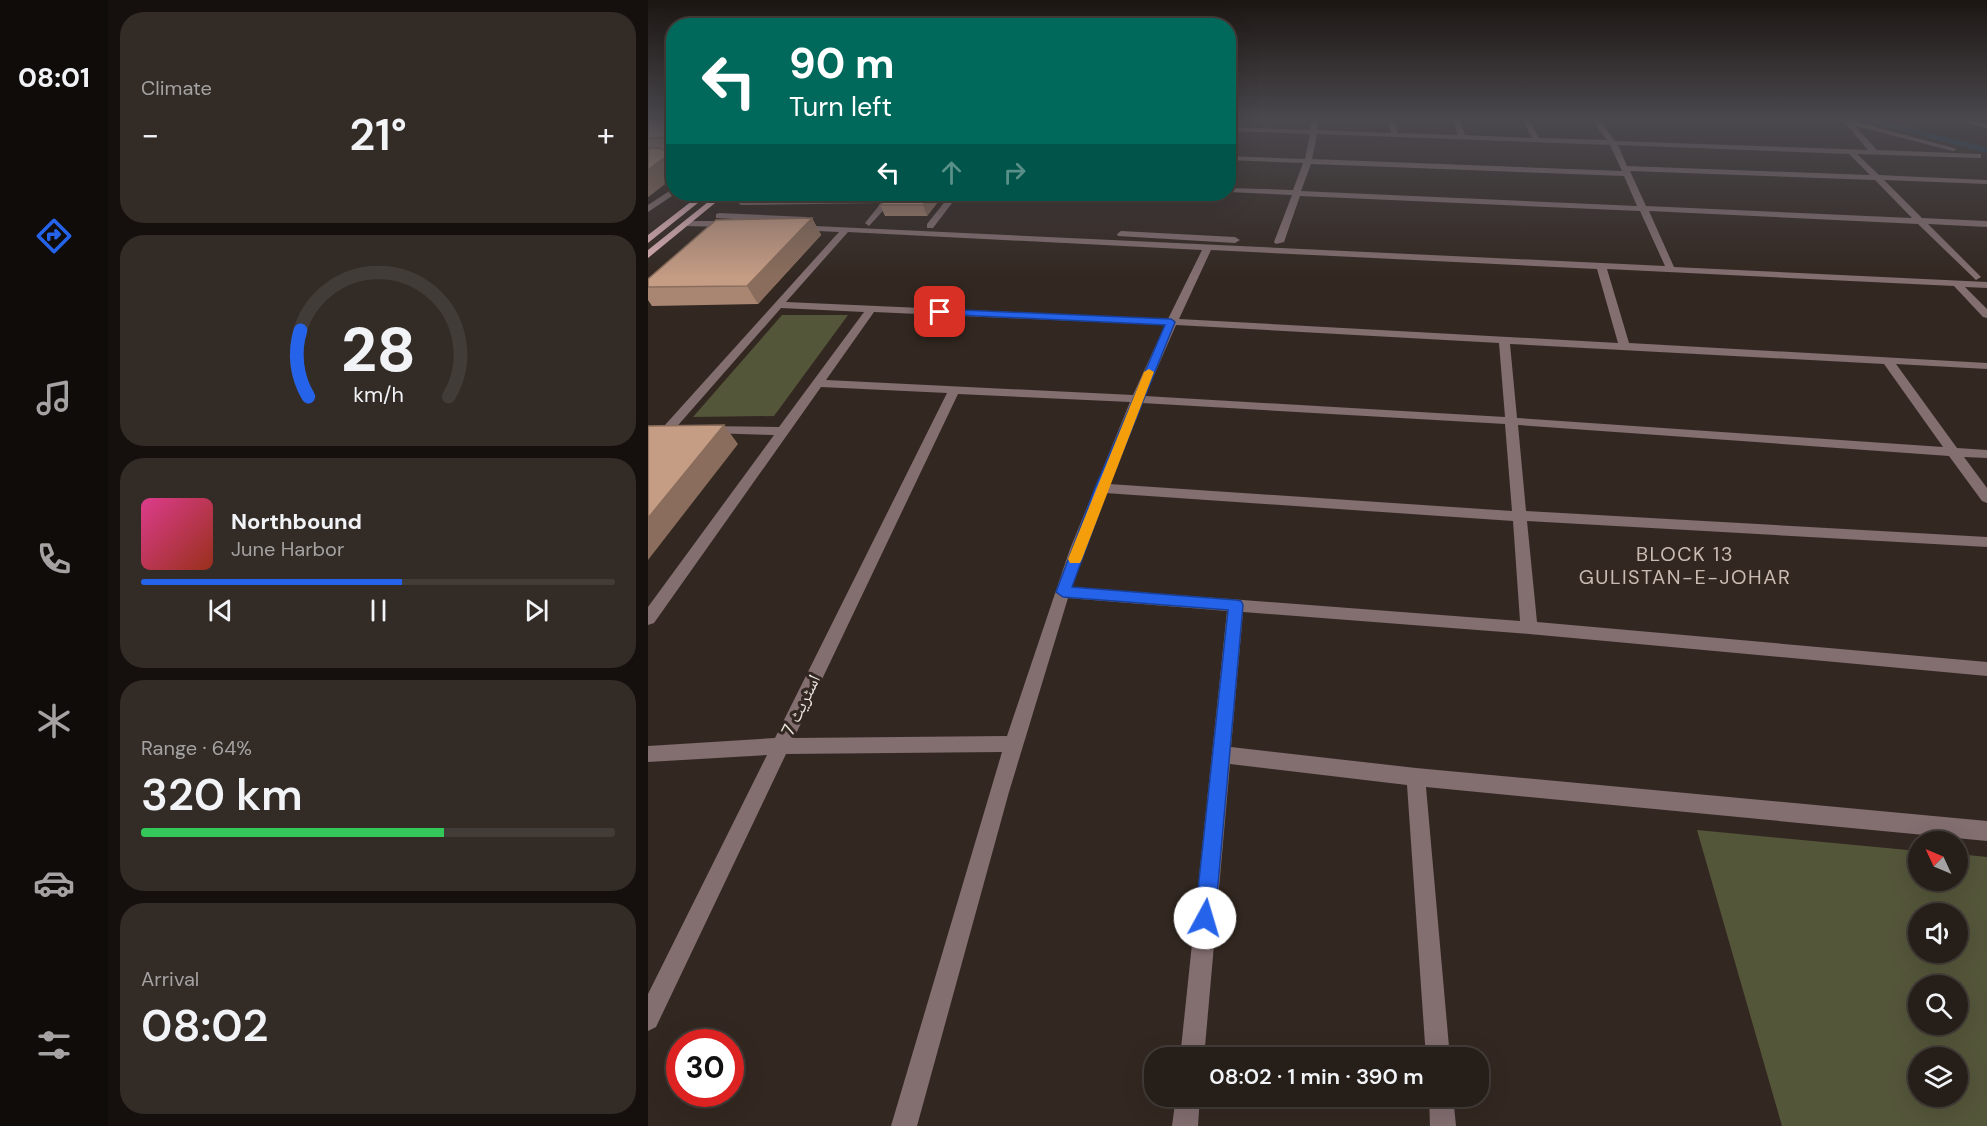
<!DOCTYPE html>
<meta charset="utf-8">
<style>
body{margin:0;font-family:"DM Sans","Noto Naskh Arabic",sans-serif;background:#322b26;color:#f1f3f6;height:100vh;display:flex;flex-direction:column;font-size:22px;white-space:nowrap}
*{box-sizing:border-box;margin:0}
p{font-size:20px;color:#a4a2a2}
.icon{flex:none;width:33px;height:33px;fill:none;stroke:currentColor;stroke-width:2;stroke-linecap:round;stroke-linejoin:round}
.map{position:relative;flex:1;overflow:hidden}
.sheet{display:flex;flex-direction:column;gap:12px;padding:12px;background:#15100e;width:540px}
.sheet>*{flex:none}
.hud{position:absolute;left:18px;top:18px;width:570px;height:183px;border-radius:24px;box-shadow:0 6px 24px #0002,0 0 0 2px #423c38;background:#00695c;color:#fff;overflow:hidden}
.needle{width:39px;rotate:314deg}
.fabs{position:absolute;left:1260px;top:831px;display:grid;gap:12px}
.fabs a{display:grid;place-items:center;width:60px;height:60px;border-radius:50%;background:#261e19;box-shadow:0 6px 24px #0002,0 0 0 2px #423c38;font-size:30px}
.speed{position:absolute;left:18px;top:1029px;display:flex;gap:12px;font-size:30px;font-weight:700;text-align:center}
.speed>*{display:grid;place-content:center;width:78px;height:78px;border-radius:50%;background:#261e19;box-shadow:0 6px 24px #0002,0 0 0 2px #423c38;line-height:1}
.speed .limit{border:9px solid #d22;background:#fff;color:#111}
.pin{position:absolute;display:grid;place-items:center;width:51px;height:51px;color:#fff;margin:-26px;border-radius:12px;box-shadow:0 3px 9px #0006}
.me{position:absolute;width:66px;margin:-33px;rotate:6deg;stroke-linejoin:round;filter:drop-shadow(0 0 4px #0008)}
.turn{display:flex;align-items:center;gap:21px;height:126px;padding:0 24px;font-size:27px}
.turn .icon{width:78px;height:78px;stroke-width:2.5}
.turn b{display:block;font-size:42px;line-height:51px}
.lanes{display:flex;align-items:center;height:57px;padding:0 24px;background:#0003;justify-content:center;gap:30px;direction:ltr}
.lanes .off{opacity:.35}
.big{font-size:45px;font-weight:600;line-height:1.1}
.sheet .tile{flex:1;display:flex;flex-direction:column;justify-content:center;gap:9px;min-width:0;padding:0 21px;border-radius:24px;background:#322b26}
.sheet .dial{align-items:center;gap:0}
.dial svg{height:156px;overflow:visible;fill:none;stroke:#423c38;stroke-width:7;stroke-linecap:round;text-anchor:middle}
.dial text{fill:#f1f3f6;stroke:none}
.song{display:flex;align-items:center;gap:18px}
.cover{width:72px;height:72px;border-radius:9px;background:linear-gradient(135deg,hsl(330 70% 55%),hsl(10 70% 35%))}
.played{height:6px;border-radius:3px;background:linear-gradient(90deg,#2563eb 55%,#423c38 55%)}
.keys{display:flex;justify-content:space-around;direction:ltr}
.heat{display:flex;justify-content:space-between;align-items:center;font-size:33px;direction:ltr}
.charge{height:9px;border-radius:4px;background:linear-gradient(90deg,#34c759 64%,#423c38 0)}
.trip{position:absolute;left:496px;top:1047px;width:345px;height:60px;border-radius:24px;background:#261e19;box-shadow:0 6px 24px #0002,0 0 0 2px #423c38;font-weight:600;line-height:60px;text-align:center}
main{display:flex;flex:1;min-height:0}
.tab-bar{display:flex;flex-direction:column;width:108px;justify-content:space-around;align-items:center;background:#0f0c0a;color:#a4a2a2}
.tab-bar .icon{width:42px;height:42px}
.tab-bar .current{color:#2563eb}
.tab-bar b{font-size:27px;color:#f1f3f6}
.map>svg:first-child{display:block}
</style>
<main>
<nav class="tab-bar">
<b>08:01</b>
<svg class="icon current" aria-label="directions" viewBox="0 0 24 24"><path d="M12 3l9 9-9 9-9-9zM9 14v-3h6M13 9l2 2-2 2"/></svg>
<svg class="icon" aria-label="music" viewBox="0 0 24 24"><path d="M9 18V5l10-2v13"/><circle cx="6" cy="18" r="3"/><circle cx="16" cy="16" r="3"/></svg>
<svg class="icon" aria-label="phone" viewBox="0 0 24 24"><path d="M5 4h4l2 5-3 2q2 4 5 5l2-3 5 2v4C11 20 4 13 5 4z"/></svg>
<svg class="icon" aria-label="climate" viewBox="0 0 24 24"><path d="M12 3v18M4 7l16 10M4 17L20 7"/></svg>
<svg class="icon" aria-label="car" viewBox="0 0 24 24"><path d="M5 17H2v-5l4-1 3-4h7l3 4 3 1v5h-3M9 17h6M6 11h13"/><circle cx="7" cy="17" r="2"/><circle cx="17" cy="17" r="2"/></svg>
<svg class="icon" aria-label="filters" viewBox="0 0 24 24"><path d="M4 7h16M4 17h16"/><circle cx="9" cy="7" r="2"/><circle cx="15" cy="17" r="2"/></svg>
</nav>
<section class="sheet">
<div class="tile"><p>Climate</p>
<div class="heat"><a>−</a><b class="big">21°</b><a>+</a></div>
</div>
<div class="tile dial"><svg viewBox="0 0 100 80">
<path d="M14 69A42 42 0 1 1 86 69"/>
<path d="M14 69A42 42 0 0 1 10 35" stroke="#2563eb"/>
<text x="50" y="56" font-size="32" font-weight="700">28</text>
<text x="50" y="72" font-size="11">km/h</text>
</svg></div>
<div class="tile">
<div class="song"><i class="cover"></i><div><b>Northbound</b><p>June Harbor</p></div></div>
<div class="played"></div>
<div class="keys"><svg class="icon" aria-label="previous" viewBox="0 0 24 24"><path d="M18 5L8 12l10 7zM5 5v14"/></svg><svg class="icon" aria-label="pause" viewBox="0 0 24 24"><path d="M8 5v14M16 5v14"/></svg><svg class="icon" aria-label="next" viewBox="0 0 24 24"><path d="M6 5l10 7-10 7zM19 5v14"/></svg></div>
</div>
<div class="tile"><p>Range · 64%</p><b class="big">320 km</b><div class="charge"></div></div>
<div class="tile"><p>Arrival</p><b class="big">08:02</b></div>
</section>
<div class="map">
<svg width="1339" height="1126" viewBox="0 0 1339 1126">
<rect width="100%" height="100%" fill="#332821"/>
<!-- green -->
<g fill="#54563a" fill-rule="evenodd">
<path d="M134,315h66l-74,101 -81,1z"/>
<path d="M1049,830l221,21v29h40v-26l29,3v269h-205zM1270,914h40v38h-40zM1270,986h40v38h-40zM1270,1058h40v38h-40z"/>
</g>
<g fill="none" stroke-linecap="round" stroke-linejoin="round">
<!-- canal -->
<path fill="#184258" fill-rule="evenodd" d="M1206,119h19l114,28v6z"/>
<!-- minor -->
<g fill="#836e70" fill-rule="evenodd">
<path d="M664,119h7l-2,11 74,3 -4,-14h7l4,14 60,2 -6,-16h7l6,16 67,3 -10,-19h7l10,19 68,2 -16,-21h7l17,22 253,9 -22,-26 -13,-5h13l111,30 -4,2 -98,-25 22,24 104,4v4h-3l-121,-4 22,21 108,5v4l-103,-4 38,38 65,3v6l-59,-3 53,53 -5,3 -58,-56 -269,-13 25,56 313,15v6l-22,-1 22,22v9l-4,-1 -29,-31 -347,-17 22,74 358,20v6l-91,-5 61,84 30,2v8l-23,-1 23,31v15l-5,-2 -33,-45 -431,-31 8,86 461,26v10l-460,-26 10,101 450,40v14l-458,-42 -286,-22 -12,135 185,21 571,53v20l-561,-54 24,271h-24l-19,-273 -177,-21 -26,294h-24l47,-447 -159,-13 -59,194 -92,334h-26l111,-374 -216,2 -130,273 -8,4v-37l119,-239 -119,7v-16l127,-8 172,-345 -126,-6 -167,236 -6,2v-18l126,-172 -65,-2 -4,-1 -2,-3 2,-3 74,1 85,-115 -83,-4 -108,123h-8l-2,-3 2,-3 174,-193 -42,-2 -4,-3 1,-2 871,41 -25,-55 -340,-15 -16,46 -8,2 -2,-2 18,-47 -64,-3v-4l65,2 10,-27 -75,-3v-4l77,3 5,-25 -82,-3v-4l82,3zM669,134l293,11 12,26 -310,-12zM970,145l231,9 21,21 -243,-9zM663,164l313,12 13,30 -336,-15zM982,171l245,9 37,38 -266,-12zM200,232l354,18 -34,69 -382,-17zM563,250l386,19 21,74 -439,-24zM226,312l291,13 -32,70 -307,-15zM528,325l323,18 6,74 -360,-21zM862,344l374,20 59,83 -426,-29zM310,394l172,8 -60,147 -63,187 -213,2zM494,403l363,21 7,87 -403,-27zM457,493l408,28 7,100 -448,-34z"/>
<path d="M1304,119h14l21,5v4z"/>
<path d="M26,188l1,6 -27,18v-7z"/>
<path d="M303,194h8l-26,34h-6v-4z"/>
<path d="M243,198v4l-22,24 -4,-3 16,-20 -140,2 -4,-3 4,-3z"/>
<path d="M71,213l87,4 4,3 -4,3 -90,-5v-4z"/>
<path d="M37,221h46l4,3 -4,3 -49,-1 -1,-2z"/>
<path d="M473,231l114,6 5,3 -5,3 -117,-7 -1,-2z"/>
<path d="M528,1096h24l-2,30h-26z"/>
<path d="M781,1096h24l3,30h-26z"/>
</g>
<!-- major -->
<g fill="#dcb1b6" fill-rule="evenodd">
<path d="M53,194h8l-61,49v-8z"/>
<path d="M70,194h8l-78,64v-8z"/>
</g>
</g>
<!-- wall -->
<g fill="#a98672">
<path d="M0,119h26v36h-4l4,6v16l-26,20z"/>
<path d="M243,194h53l-17,22h-42l-5,-11z"/>
<path d="M164,218l9,17 -63,69 -106,2 -4,-6v-21z"/>
</g>
<!-- shaded-wall -->
<g fill="#8a6d5c">
<path d="M21,154l5,7v16l-26,20v-27z"/>
<path d="M284,194h12l-17,22 -4,-11z"/>
<path d="M164,218l9,17 -63,69 -11,-18z"/>
<path d="M76,425l14,19 -90,116v-42z"/>
</g>
<!-- building -->
<g fill="#c59c84" stroke="#8a6d5c" stroke-width="1.5">
<path d="M0,119h26v18l-26,1z"/>
<path d="M0,148h12l9,6 -21,16z"/>
<path d="M243,194h41l-9,11h-43z"/>
<path d="M164,218l-65,68 -99,1v-8l68,-59z"/>
<path d="M76,425l-76,93v-92z"/>
</g>
<!-- sky -->
<linearGradient id="sky" x2="0" y2="1"><stop stop-color="#1c1612"/><stop offset="0.43" stop-color="#4a484e"/><stop offset="1" stop-color="#4a484e" stop-opacity="0"/></linearGradient>
<rect width="1339" height="277" fill="url(#sky)"/>
<!-- route -->
<path fill="#2563eb" stroke="#184099" stroke-width="1.5" d="M292,309l231,10 4,3 -67,166 -36,99 164,13 5,1 2,4 -28,313 -3,6 -7,3 -7,-3 -3,-6 33,-308 -165,-13 -7,-5 39,-104 70,-163 -228,-11 -1,-2z"/>
<!-- slow -->
<path fill="#f59e0b" d="M501,369l5,3 -72,187 -2,4h-10l-2,-4 76,-187z"/>
<g text-anchor="middle" dominant-baseline="central" stroke-width="6" stroke-linejoin="round" paint-order="stroke">
<!-- street labels -->
<g font-size="18" fill="#ede5e0" stroke="#332821">
<text transform="translate(153 705) rotate(-64)">اسٹریٹ 7</text>
</g>
<!-- neighbourhood labels -->
<g font-size="20" letter-spacing="1.5" fill="#cabbb2" stroke="#332821">
<text x="1037" y="554">BLOCK 13<tspan x="1037" dy="23">GULISTAN-E-JOHAR</tspan></text>
</g>
</g>
</svg>
<div class="fabs">
<a><svg class="needle" viewBox="-14 -14 28 28"><path d="M0-13l5 13h-10z" fill="#e53935"/><path d="M0 13l5-13h-10z" fill="#a4a2a2"/></svg></a>
<a><svg class="icon" aria-label="sound" viewBox="0 0 24 24"><path d="M4 9h4l5-4v14l-5-4H4zM17 9q2 3 0 6"/></svg></a>
<a><svg class="icon" aria-label="search" viewBox="0 0 24 24"><circle cx="10" cy="10" r="6"/><path d="M15 15l6 6"/></svg></a>
<a><svg class="icon" aria-label="layers" viewBox="0 0 24 24"><path d="M12 4l9 5-9 5-9-5zM3 14l9 5 9-5"/></svg></a>
</div>
<div class="speed"><div class="limit">30</div></div>
<div class="pin" style="left:292px;top:312px;background:#d93025"><svg class="icon" aria-label="arrive" viewBox="0 0 24 24"><path d="M6 21V4h12l-3 4 3 4H6"/></svg></div>
<svg class="me" style="left:557px;top:918px" viewBox="-20 -20 40 40"><circle r="19" fill="#fff"/><path d="M0-13L10 11 0 6-10 11z" fill="#2563eb"/></svg>
<div class="trip">08:02 · 1 min · 390 m</div>
<div class="hud">
<div class="turn"><svg class="icon" aria-label="left" viewBox="0 0 24 24"><path d="M17 20v-9H6M10 6l-5 5 5 5"/></svg><div><b>90 m</b>Turn left</div></div>
<div class="lanes"><svg class="icon" aria-label="left" viewBox="0 0 24 24"><path d="M17 20v-9H6M10 6l-5 5 5 5"/></svg><svg class="icon off" aria-label="ahead" viewBox="0 0 24 24"><path d="M12 20V5M6 11l6-6 6 6"/></svg><svg class="icon off" aria-label="right" viewBox="0 0 24 24"><path d="M7 20v-9h11M14 6l5 5-5 5"/></svg></div>
</div>
</div>
</main>
